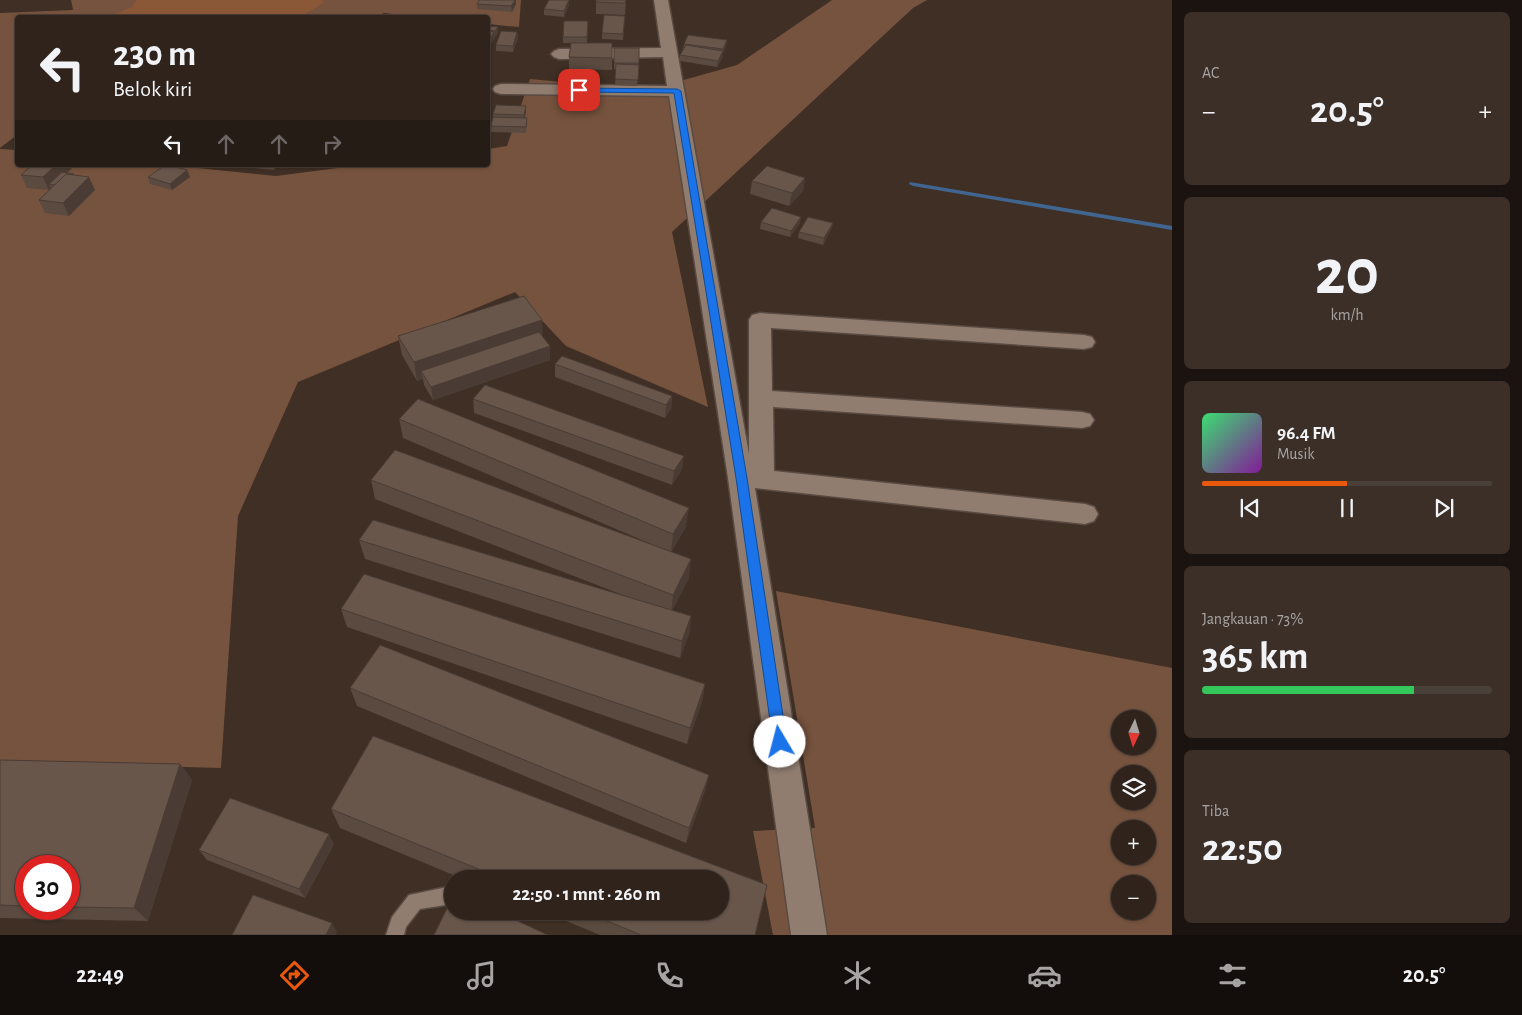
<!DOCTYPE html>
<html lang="id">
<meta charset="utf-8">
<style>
body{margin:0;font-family:"Alegreya Sans",sans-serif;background:#3b2f28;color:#f1f3f6;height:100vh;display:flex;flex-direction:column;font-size:19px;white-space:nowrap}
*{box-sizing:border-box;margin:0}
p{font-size:16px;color:#a7a4a3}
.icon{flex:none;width:28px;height:28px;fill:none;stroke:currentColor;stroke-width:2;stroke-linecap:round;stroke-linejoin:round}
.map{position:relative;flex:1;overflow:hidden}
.sheet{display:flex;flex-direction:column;gap:12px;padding:12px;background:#1a130f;width:350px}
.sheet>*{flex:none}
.banner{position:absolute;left:15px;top:15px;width:475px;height:152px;border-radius:5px;box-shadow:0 1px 4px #0004,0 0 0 1px #4a403a;background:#2f231b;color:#f1f3f6;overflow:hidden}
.needle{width:32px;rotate:184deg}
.fabs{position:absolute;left:1111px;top:710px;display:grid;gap:10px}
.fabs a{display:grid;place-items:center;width:45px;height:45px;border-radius:50%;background:#2f231b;box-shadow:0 1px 4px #0004,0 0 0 1px #4a403a;font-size:25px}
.speed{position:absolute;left:15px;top:855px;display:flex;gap:10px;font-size:25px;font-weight:700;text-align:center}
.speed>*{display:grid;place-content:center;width:65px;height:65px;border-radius:50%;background:#2f231b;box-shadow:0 1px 4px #0004,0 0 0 1px #4a403a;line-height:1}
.speed .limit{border:8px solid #d22;background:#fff;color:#111}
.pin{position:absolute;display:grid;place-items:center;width:42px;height:42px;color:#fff;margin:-21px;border-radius:10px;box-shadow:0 2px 8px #0006}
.me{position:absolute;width:55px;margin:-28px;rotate:352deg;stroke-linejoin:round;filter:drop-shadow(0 0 4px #0008)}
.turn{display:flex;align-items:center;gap:18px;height:105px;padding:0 15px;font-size:22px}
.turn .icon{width:65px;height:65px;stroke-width:2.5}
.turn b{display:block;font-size:35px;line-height:42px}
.lanes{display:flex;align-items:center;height:48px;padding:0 15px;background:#0003;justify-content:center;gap:25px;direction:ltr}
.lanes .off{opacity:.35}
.big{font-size:38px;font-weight:600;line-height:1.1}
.sheet .card{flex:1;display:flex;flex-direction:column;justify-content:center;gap:8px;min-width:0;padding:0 18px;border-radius:8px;background:#3b2f28}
.sheet .dial{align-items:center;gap:0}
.dial b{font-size:65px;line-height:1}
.song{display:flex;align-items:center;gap:15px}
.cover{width:60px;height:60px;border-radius:8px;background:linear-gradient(135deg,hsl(140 70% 55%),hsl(290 70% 35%))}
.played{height:5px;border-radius:2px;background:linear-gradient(90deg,#ea580c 50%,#4a403a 50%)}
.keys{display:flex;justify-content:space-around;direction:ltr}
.heat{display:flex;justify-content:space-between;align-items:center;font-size:28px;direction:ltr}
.charge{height:8px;border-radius:4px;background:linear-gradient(90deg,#34c759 73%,#4a403a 0)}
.trip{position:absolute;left:444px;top:870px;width:285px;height:50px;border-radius:25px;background:#2f231b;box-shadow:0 1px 4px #0004,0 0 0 1px #4a403a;font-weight:600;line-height:50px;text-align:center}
.tab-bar{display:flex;height:80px;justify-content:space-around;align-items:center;background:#130e0b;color:#a7a4a3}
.tab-bar .icon{width:35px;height:35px}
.tab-bar .current{color:#ea580c}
.tab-bar b{font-size:22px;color:#f1f3f6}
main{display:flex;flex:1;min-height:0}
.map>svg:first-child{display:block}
</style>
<main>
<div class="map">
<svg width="1172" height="935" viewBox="0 0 1172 935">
<rect width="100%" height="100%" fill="#3f2f24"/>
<!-- green -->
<g fill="#76533e" fill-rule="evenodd">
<path d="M71,0h450l-2,27 -31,-3v-6h-64l-40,-5 -10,5h-356l-1,117 -17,13v-135l73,-3z"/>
<path d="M832,0h95l-14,8 -241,224 36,175 -142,-61 -51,-54 -217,90 -60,134 -17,252 -221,-6v-613l17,1 1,15h150l108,11 85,-11h127v-16l19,-3 23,-67 118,11 89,-25z"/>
<path d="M776,591l396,77v267h-399l-20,-104 62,-3zM1120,719h28v27h-28zM1120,774h28v27h-28zM1120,829h28v27h-28zM1120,884h28v27h-28z"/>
</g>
<!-- forest -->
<path fill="#8b5837" d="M137,0h186v3l-22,14h-194l25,-10z"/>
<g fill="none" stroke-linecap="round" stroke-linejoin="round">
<!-- stream -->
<path fill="#416591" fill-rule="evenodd" d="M910,182l262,44v4l-259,-44 -4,-2z"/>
<defs>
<path id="lane" d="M452,886v18l-32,5 -14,18 -2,8h-18l6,-18 17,-22z"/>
<path id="street" d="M654,0h14l81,454v-134l3,-5 8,-2 324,22 8,2 3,5 -3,5 -8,2 -313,-21 1,63 310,21 8,2 4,6 -4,6 -8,2 -309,-21 1,64 311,33 9,3 4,7 -4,7 -9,3 -330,-36 72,447h-36l-63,-457 -59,-382 -168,-2 -6,-2 -2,-3 2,-3 6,-2 166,2 -4,-29 -104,2 -5,-2 -3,-3 3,-3 5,-2 102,-1z"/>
</defs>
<!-- lane casing -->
<use href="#lane" stroke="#594a42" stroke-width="3"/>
<!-- street casing -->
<use href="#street" stroke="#594a42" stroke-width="3"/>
<!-- lane -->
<use href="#lane" fill="#917d70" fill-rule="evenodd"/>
<!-- street -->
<use href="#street" fill="#917d70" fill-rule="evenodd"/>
</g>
<!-- wall -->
<g fill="#5a4a40" fill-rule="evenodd">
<path d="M596,0h30l-1,15 -29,-1z"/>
<path d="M477,4h39l-4,8 -35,-3z"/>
<path d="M569,5l-5,12 -20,-2v-6z"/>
<path d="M625,16l-2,24 -21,-1v-6z"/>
<path d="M588,21l-1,22h25v27l-43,-1v-12l2,-14h-8v-6z"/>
<path d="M488,26l10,7 -3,4v1l-6,8h-1z"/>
<path d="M517,32l1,6 -5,14 -17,-1v-6z"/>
<path d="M727,40l-1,6 -3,7v4l-6,10 -37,-6v-6l3,-6 1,-5z"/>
<path d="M614,48l25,15 -2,23 -22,-1 1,-16h-2z"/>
<path d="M526,112l-1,6 2,6 -1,9 -35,-1v-6l2,-9v-3z"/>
<path d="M32,165h43l-8,8 7,1 1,2 20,14 -26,26 -24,-3 -6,-13 10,-10 -22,-2 -6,-13z"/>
<path d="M252,165h26l-4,5 -21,-2z"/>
<path d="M187,170l3,7 -18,13 -22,-6 -2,-7z"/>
<path d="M805,178l-2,13 -14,15 -39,-12 2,-13z"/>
<path d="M761,222l39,1 -10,14 -30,-8z"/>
<path d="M833,223l-2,6 -8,16 -25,-7 1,-6z"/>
<path d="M398,336l145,1 7,9v14l-117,40 -9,-15 -1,-6 -6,2 -15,-26z"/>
<path d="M555,364l117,32 -1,13 -6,9 -110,-41z"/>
<path d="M473,399l209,70 -10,16 -198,-72z"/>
<path d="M399,419l287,108 -15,25 18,26 -17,32 19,6 -2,18 -9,24 -315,-99 -6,-19 274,59 -258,-100 -4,-19 287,67 -255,-109z"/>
<path d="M341,609l364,75 -3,18 -15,42 -340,-117z"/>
<path d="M350,688l359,87 -4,16 -19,52 -329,-137z"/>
<path d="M373,736l394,149 -12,50h-155l-58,-24h178v-32h-257l-123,-51 -9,-19z"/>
<path d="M0,760l180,4 12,16 -44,141 -148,-3zM26,866h43v43h-43z"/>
<path d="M334,844l-29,54 -98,-38 -8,-10z"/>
</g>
<!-- shaded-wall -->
<g fill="#4a3c34">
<path d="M515,0h1v4l-4,8 -1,-6z"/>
<path d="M569,0v5l-5,12v-6z"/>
<path d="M498,27v6l-3,4v-6z"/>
<path d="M494,32l1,6 -6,8v-6z"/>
<path d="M517,32l1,6 -5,14v-6z"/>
<path d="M727,40l-1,6 -3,7v4l-6,10 1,-6 4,-9 1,-3z"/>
<path d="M526,106v6l-2,10v-7z"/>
<path d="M56,165h19l-20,20 -6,-1 2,4 -2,2 -6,-13z"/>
<path d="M273,165h5l-4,5z"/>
<path d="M187,170l3,7 -18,13 -2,-6z"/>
<path d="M89,177l6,13 -26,26 -6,-13z"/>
<path d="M805,178l-2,13 -14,15 3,-13z"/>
<path d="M801,217l-1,6 -10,14 1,-6z"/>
<path d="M833,223l-2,6 -8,16 1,-7z"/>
<path d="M542,320l1,19 -122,32 2,8 -6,2 -3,-19z"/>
<path d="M550,346v14l-117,40 -2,-13z"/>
<path d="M672,396l-1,13 -6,9 1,-13z"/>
<path d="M684,456l-2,13 -10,16 2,-14z"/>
<path d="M689,508l-3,19 -15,25 2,-18z"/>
<path d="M691,559l-2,19 -18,35 2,-18z"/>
<path d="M691,616l-2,18 -9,24 2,-17z"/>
<path d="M705,684l-3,18 -15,42 3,-16z"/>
<path d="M180,764l12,16 -44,141 -14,-13z"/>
<path d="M709,775l-4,16 -19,52 3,-15z"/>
<path d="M329,834l5,10 -29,54 -6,-9z"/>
<path d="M332,923l5,9 -1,3h-10z"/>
</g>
<!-- building -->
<g fill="#69564b" stroke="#4a3c34">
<path d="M479,0h36l-4,6 -34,-2z"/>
<path d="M549,0h20l-5,11 -20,-2z"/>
<path d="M596,0h30l-1,3 -29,-1z"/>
<path d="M604,15l21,1 -2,18 -21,-1z"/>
<path d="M564,21h24l-1,16h-24z"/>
<path d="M488,26l10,1 -3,4 -7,-1z"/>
<path d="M488,31l6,1 -5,8h-1z"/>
<path d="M501,31l16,1 -4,14 -17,-1z"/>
<path d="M688,35l39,5 -4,9 -39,-5z"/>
<path d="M571,43h41v15l-43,-1z"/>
<path d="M686,45l37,6 -5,10 -38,-6z"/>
<rect x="614" y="48" width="25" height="15"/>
<path d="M616,64l23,1 -1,15 -23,-1z"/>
<path d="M496,105l30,1 -2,9 -31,-1z"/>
<path d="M493,117l34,1 -1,9 -35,-1z"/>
<path d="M32,165h24l-13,12 -22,-2z"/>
<path d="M165,165h3l19,5 -17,14 -22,-7z"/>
<path d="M767,166l38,12 -13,15 -40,-12z"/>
<path d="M62,172l12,2 -1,1 -7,-1 -11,11 -6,-1z"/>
<path d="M66,174l23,3 -26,26 -24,-3z"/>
<path d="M772,208l29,9 -10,14 -30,-9z"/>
<path d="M808,217l25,6 -9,15 -25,-6z"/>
<path d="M524,296l18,24 -128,42 -16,-26z"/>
<path d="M539,332l11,14 -119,41 -10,-16z"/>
<path d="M562,356l110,40 -6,9 -111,-41z"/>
<path d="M485,385l199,71 -10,15 -201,-72z"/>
<path d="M418,399l271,109 -16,26 -274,-115z"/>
<path d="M395,450l296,109 -18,36 -302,-115z"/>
<path d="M373,520l318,96 -9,25 -323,-101z"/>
<path d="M364,574l341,110 -15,44 -349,-119z"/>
<path d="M380,645l329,130 -20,53 -339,-140z"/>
<path d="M373,736l394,149 -12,50h-114l-58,-24h137v-32h-217l-172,-70z"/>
<path d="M0,760l180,4 -46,144 -65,-1v-41h-43v40l-26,-1z"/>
<path d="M230,798l99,36 -30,55 -100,-39z"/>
<path d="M253,895l79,28 -6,12h-94z"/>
<path d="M452,898v13h44l52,24h-114z"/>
</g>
<!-- route -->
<path fill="#1a73e8" stroke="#114b97" d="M577,88l100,1 4,2 66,387 40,264 -2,5 -5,2 -5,-2 -2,-5 -37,-264 -62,-385 -95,-1 -4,-2z"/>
</svg>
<div class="fabs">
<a><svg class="needle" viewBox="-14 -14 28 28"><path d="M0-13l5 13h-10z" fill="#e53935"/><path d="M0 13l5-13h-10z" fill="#a7a4a3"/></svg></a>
<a><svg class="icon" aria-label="layers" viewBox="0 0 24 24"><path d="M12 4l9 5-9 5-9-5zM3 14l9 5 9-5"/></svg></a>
<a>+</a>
<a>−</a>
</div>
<div class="speed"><div class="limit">30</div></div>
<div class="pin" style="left:579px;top:90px;background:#d93025"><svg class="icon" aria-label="arrive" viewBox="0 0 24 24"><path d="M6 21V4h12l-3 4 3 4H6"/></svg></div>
<svg class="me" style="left:780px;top:742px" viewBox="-20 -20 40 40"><circle r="19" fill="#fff"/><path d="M0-13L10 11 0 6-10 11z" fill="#1a73e8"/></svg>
<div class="trip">22:50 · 1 mnt · 260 m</div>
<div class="banner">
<div class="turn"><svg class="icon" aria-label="left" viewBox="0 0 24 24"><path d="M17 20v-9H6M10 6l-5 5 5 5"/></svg><div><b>230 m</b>Belok kiri</div></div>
<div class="lanes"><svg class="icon" aria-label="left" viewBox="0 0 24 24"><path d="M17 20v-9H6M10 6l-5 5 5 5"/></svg><svg class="icon off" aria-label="ahead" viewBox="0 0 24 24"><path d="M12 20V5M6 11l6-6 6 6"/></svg><svg class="icon off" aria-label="ahead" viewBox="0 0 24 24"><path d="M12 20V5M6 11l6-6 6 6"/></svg><svg class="icon off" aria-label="right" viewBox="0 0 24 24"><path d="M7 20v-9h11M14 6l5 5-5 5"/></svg></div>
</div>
</div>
<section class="sheet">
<div class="card"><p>AC</p>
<div class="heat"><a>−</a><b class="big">20.5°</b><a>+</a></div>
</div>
<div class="card dial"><b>20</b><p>km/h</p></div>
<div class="card">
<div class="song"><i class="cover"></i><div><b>96.4 FM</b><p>Musik</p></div></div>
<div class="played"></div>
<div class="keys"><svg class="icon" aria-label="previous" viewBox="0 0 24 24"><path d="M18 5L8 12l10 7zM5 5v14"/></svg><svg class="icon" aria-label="pause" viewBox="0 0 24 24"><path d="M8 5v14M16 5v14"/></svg><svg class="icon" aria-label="next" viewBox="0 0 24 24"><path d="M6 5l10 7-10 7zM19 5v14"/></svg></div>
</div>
<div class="card"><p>Jangkauan · 73%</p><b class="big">365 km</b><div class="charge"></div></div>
<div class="card"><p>Tiba</p><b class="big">22:50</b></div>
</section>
</main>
<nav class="tab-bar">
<b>22:49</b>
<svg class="icon current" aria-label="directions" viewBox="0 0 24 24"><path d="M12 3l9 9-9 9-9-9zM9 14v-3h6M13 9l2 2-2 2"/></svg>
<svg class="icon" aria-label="music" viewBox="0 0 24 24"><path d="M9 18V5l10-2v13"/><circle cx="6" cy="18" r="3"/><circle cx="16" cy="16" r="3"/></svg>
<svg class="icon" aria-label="phone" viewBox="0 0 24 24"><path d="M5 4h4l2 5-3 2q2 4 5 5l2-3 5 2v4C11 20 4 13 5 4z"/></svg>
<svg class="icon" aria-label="climate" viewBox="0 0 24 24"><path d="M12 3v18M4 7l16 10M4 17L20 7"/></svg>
<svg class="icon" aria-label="car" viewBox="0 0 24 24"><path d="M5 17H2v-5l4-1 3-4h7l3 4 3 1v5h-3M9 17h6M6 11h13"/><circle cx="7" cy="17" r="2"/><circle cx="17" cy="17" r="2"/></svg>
<svg class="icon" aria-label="filters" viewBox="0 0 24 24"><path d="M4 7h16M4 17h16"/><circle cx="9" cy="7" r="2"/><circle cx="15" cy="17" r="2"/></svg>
<b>20.5°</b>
</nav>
